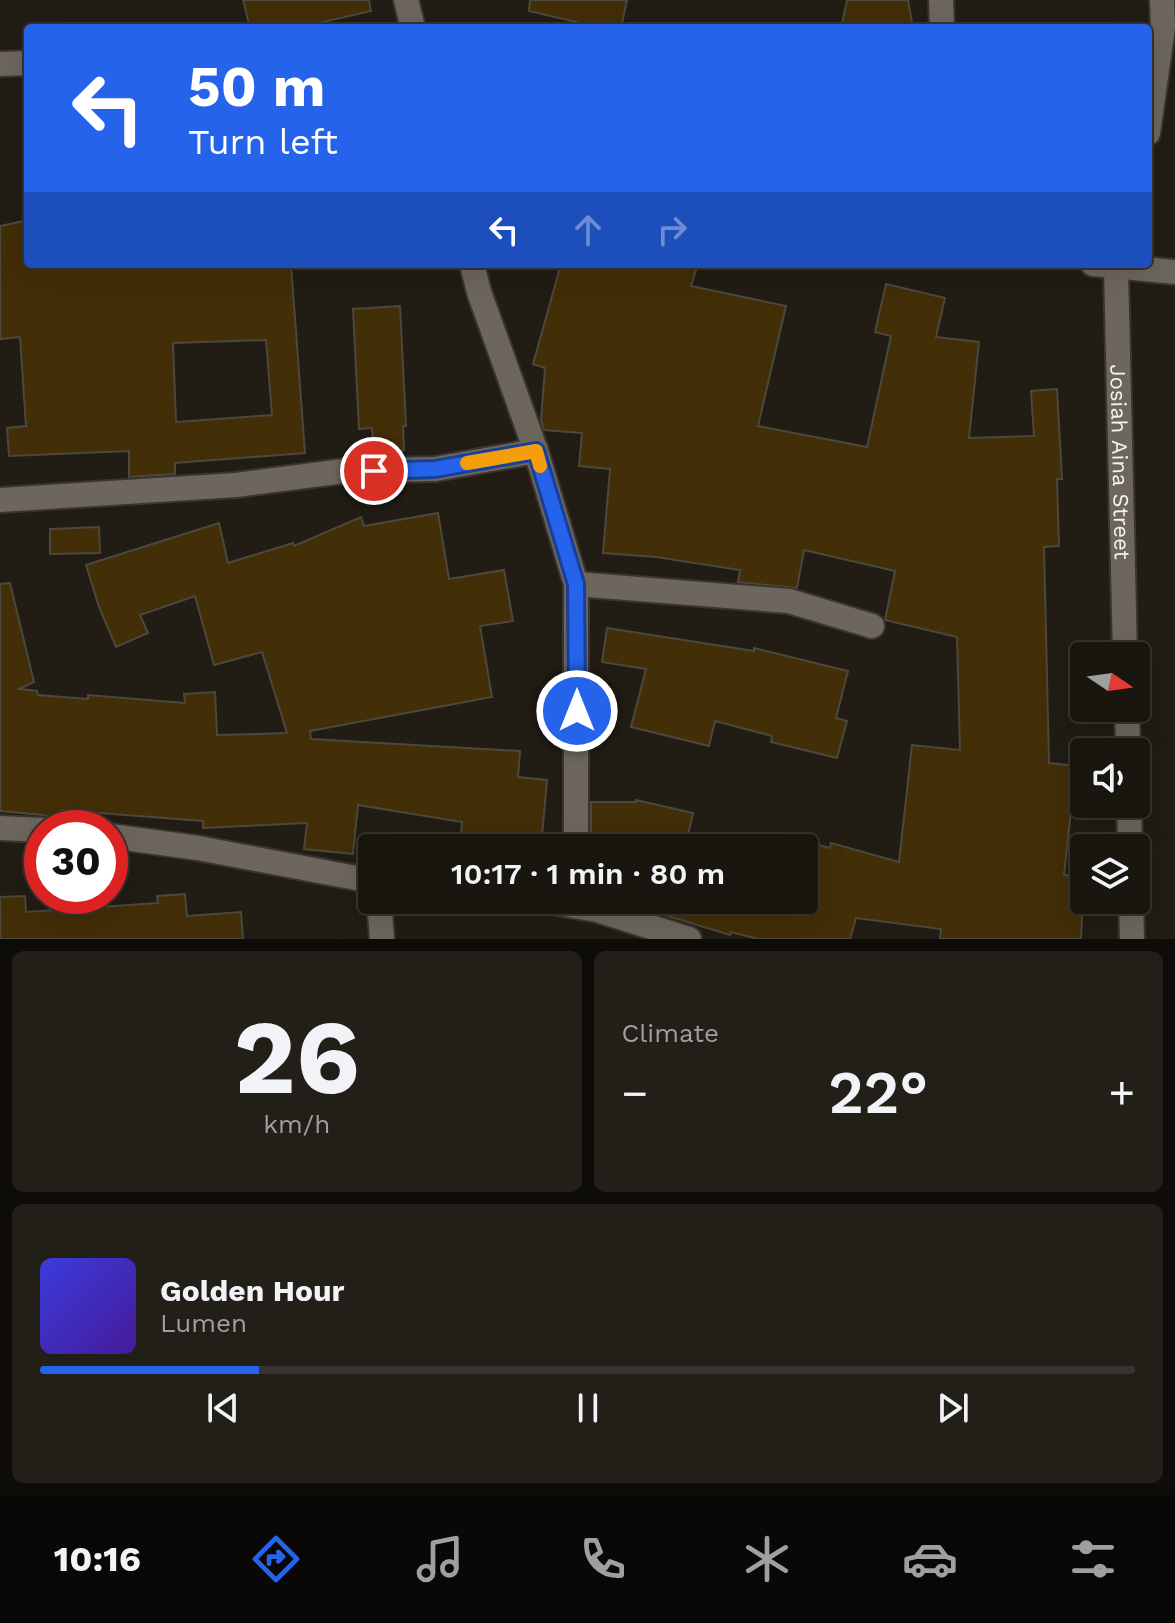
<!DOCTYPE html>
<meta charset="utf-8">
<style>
body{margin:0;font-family:"Work Sans",sans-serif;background:#221e18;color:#f1f3f6;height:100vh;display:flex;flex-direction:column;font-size:30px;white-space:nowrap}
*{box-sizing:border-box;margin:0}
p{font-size:26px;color:#9f9f9e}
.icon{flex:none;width:44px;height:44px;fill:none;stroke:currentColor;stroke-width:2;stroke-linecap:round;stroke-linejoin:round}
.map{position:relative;height:939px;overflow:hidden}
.panel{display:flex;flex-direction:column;gap:12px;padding:12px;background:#0e0c08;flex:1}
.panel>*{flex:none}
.hud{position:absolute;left:24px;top:24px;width:1128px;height:244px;border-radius:8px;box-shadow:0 8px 32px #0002,0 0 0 2px #37342f;background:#2563eb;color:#fff;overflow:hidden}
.needle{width:52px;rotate:103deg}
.controls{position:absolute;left:1070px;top:642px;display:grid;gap:16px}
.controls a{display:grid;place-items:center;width:80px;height:80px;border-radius:8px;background:#19150f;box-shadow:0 8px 32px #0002,0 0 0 2px #37342f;font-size:40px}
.speed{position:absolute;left:24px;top:810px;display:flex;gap:16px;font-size:40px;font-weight:700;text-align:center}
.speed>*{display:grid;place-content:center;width:104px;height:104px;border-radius:50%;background:#19150f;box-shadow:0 8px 32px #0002,0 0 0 2px #37342f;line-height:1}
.speed .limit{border:12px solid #d22;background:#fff;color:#111}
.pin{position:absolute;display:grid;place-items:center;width:68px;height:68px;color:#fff;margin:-34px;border:4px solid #fff;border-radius:50%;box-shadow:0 2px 8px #0007}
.me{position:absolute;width:88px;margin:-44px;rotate:0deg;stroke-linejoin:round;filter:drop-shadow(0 0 6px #0008)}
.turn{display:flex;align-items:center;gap:28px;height:168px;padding:0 32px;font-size:36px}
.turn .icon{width:104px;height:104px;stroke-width:2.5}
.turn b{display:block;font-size:56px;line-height:68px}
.lanes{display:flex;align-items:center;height:76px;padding:0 32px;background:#0003;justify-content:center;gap:40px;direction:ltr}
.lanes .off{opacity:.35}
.big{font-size:60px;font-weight:600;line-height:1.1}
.panel .tile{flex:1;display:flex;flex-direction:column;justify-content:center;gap:12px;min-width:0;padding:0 28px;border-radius:12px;background:#221e18}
.panel .dial{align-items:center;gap:0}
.dial b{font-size:104px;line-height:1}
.song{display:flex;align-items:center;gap:24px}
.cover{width:96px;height:96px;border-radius:12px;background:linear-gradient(135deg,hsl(240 70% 55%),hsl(260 70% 35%))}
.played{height:8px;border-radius:4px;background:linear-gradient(90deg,#2563eb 20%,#37342f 20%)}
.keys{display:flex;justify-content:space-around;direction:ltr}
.heat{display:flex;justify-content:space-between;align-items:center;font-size:44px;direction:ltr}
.panel .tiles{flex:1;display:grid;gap:12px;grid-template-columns:1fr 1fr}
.tile:last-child{grid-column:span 2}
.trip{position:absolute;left:358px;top:834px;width:460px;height:80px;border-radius:8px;background:#19150f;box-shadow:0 8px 32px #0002,0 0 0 2px #37342f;font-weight:600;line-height:80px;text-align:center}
.dock{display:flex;height:128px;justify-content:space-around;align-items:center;background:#0a0806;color:#9f9f9e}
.dock .icon{width:56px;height:56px}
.dock .current{color:#2563eb}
.dock b{font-size:36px;color:#f1f3f6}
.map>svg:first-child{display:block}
</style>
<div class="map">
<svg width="1175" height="939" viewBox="0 0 1175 939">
<rect width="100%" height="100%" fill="#211c14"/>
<!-- building -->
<g fill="#422e07" stroke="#4d483e" stroke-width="2" fill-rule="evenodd">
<path d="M243,0h126l2,11 -74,17h-47z"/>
<path d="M530,0h97l-6,28h-19l-73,-17z"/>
<path d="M847,0h61l5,28h-72z"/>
<path d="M24,221l4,17v26h263l14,189 -130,10v11l-46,3v-26l-120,5 -2,-28 19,-2 -6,-89 -20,2v-113zM266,340l6,75 -96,7 -3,-79z"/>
<path d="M561,264h137l-7,22 95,20 -28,120 109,21 24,-111 -16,-4 11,-48 59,14 -9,39 43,5 -10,96 65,-2 -3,-45 26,-2 5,90h-5l2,67 -15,1 5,216 27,3 -12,109 20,2 -3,62h-141l1,-10 -85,-11 -6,21h-92l-27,-7 -1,3 -95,-29 1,-6h168v-59l26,7 1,-5 68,19 13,-117 48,5 -3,-113 -72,-17 10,-49 -91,-21 -7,38 -59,-6 2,-12 -84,-13 -53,-4 7,-84 -31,-3 3,-33 -38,-3 -3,-10 4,-52 -12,-4z"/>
<path d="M400,306l6,120h-3l1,24 -30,2 -2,-24 -13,1 -6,-120z"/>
<path d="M438,513l11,66 55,-9 9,51 -33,5 12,71 -182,34 1,8 209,12 -2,26 29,3 -6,68h-81l2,-26 -104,-17 -5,49 -49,-5 3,-26 -104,5v-7l-142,-11 -1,10 -17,-5 -43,-4v-227l10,-1 24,99 -15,7 18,2 1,4 50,4v-4l97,8 -1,-9 31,-2 2,43 70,-2 -25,-81 -48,13 -19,-69 -55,19 8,18 -32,14 -17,-40 -13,-42 133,-42 9,40 65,-20 1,3 67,-29 3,9z"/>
<path d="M99,527l1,26 -50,1v-25z"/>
<path d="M607,628l147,23v-3l94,23 -12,47 11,3 -10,37 -66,-16 1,-6 -57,-15 -6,25 -78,-19 15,-58 -44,-7z"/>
<path d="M636,800l57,13 -8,35h-94v-46h45z"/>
<path d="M185,894l2,22 54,-4 2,27h-243v-42l25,-1 1,16 132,-9 -1,-7z"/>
</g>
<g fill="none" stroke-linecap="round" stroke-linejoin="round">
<defs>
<g id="street">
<path d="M406,0l7,28"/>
<path d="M941,0l1,28"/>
<path d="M0,64l28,-1"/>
<path d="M1148,133l15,-106 -1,-27"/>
<path d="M472,264l7,28 57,159 40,133v264"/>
<path d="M1093,264l82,8"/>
<path id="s1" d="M1116,268l9,388"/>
<path d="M0,500l236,-15 108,-14 91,-2 101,-18"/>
<path d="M576,584l213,17 83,25"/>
<path d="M1127,708l1,44"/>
<path d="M1129,804l1,44"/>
<path d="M0,828l42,2"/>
<path d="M110,836l88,12 174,33"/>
<path d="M379,900l3,39"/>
<path d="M539,900l58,10 92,29"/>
<path d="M1131,900l1,39"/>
</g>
</defs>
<!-- street casing -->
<use href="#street" stroke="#3a3531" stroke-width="28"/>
<!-- street -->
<use href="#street" stroke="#6d665d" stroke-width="24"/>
</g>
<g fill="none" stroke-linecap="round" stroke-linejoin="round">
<defs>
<path id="route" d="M374,471l61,-2 101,-18 40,133 1,127"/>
</defs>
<!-- route casing -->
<use href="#route" stroke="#184099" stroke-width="20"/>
<!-- route -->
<use href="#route" stroke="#2563eb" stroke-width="14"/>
<!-- slow -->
<path stroke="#f59e0b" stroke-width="14" d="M467,463l69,-12 4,15"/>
</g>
<g text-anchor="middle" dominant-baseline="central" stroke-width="8" stroke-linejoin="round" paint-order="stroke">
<!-- street labels -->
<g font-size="22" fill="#f5f1eb" stroke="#18130b">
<text stroke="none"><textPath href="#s1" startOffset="194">Josiah Aina Street</textPath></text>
</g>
</g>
</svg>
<div class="controls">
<a><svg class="needle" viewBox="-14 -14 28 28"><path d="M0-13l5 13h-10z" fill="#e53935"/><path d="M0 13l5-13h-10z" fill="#9f9f9e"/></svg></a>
<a><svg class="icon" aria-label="sound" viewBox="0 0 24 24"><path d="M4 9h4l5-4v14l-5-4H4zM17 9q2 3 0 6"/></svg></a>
<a><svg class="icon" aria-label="layers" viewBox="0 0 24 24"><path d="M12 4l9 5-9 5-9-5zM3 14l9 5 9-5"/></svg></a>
</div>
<div class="speed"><div class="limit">30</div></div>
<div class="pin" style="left:374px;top:471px;background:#d93025"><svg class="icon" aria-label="arrive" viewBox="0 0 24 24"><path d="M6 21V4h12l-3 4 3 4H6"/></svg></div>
<svg class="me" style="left:577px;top:711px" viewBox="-20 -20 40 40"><circle r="17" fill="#2563eb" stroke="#fff" stroke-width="3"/><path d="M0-11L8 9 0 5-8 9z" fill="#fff"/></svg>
<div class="trip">10:17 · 1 min · 80 m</div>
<div class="hud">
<div class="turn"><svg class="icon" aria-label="left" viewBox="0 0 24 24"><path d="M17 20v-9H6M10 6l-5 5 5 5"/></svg><div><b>50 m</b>Turn left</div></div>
<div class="lanes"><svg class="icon" aria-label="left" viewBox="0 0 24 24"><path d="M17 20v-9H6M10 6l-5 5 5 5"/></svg><svg class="icon off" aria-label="ahead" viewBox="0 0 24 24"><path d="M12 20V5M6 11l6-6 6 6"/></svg><svg class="icon off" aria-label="right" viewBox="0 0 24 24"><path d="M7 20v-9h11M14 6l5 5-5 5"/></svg></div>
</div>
</div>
<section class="panel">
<div class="tiles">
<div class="tile dial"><b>26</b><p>km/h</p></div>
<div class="tile"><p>Climate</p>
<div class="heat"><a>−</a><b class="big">22°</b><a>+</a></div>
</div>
<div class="tile">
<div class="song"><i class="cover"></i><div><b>Golden Hour</b><p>Lumen</p></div></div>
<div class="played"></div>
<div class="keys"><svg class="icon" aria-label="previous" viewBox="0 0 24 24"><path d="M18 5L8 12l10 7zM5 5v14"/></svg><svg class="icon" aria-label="pause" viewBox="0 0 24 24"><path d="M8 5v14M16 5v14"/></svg><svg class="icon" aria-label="next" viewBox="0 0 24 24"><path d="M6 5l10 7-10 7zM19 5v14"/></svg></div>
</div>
</div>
</section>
<nav class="dock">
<b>10:16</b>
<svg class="icon current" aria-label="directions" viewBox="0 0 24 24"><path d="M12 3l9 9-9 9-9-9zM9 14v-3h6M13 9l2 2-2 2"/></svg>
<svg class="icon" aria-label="music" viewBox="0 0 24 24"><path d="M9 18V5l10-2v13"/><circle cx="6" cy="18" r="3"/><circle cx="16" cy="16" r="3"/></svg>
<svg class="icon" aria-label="phone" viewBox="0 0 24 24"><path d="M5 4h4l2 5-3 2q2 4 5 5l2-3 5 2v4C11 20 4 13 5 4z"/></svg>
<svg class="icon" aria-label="climate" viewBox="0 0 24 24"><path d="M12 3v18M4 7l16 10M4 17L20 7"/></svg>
<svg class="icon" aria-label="car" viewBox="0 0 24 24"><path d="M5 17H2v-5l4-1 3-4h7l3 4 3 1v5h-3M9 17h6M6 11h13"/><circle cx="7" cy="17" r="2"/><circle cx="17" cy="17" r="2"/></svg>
<svg class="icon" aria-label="filters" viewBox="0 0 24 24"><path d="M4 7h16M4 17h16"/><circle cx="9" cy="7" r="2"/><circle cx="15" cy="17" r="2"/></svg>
</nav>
